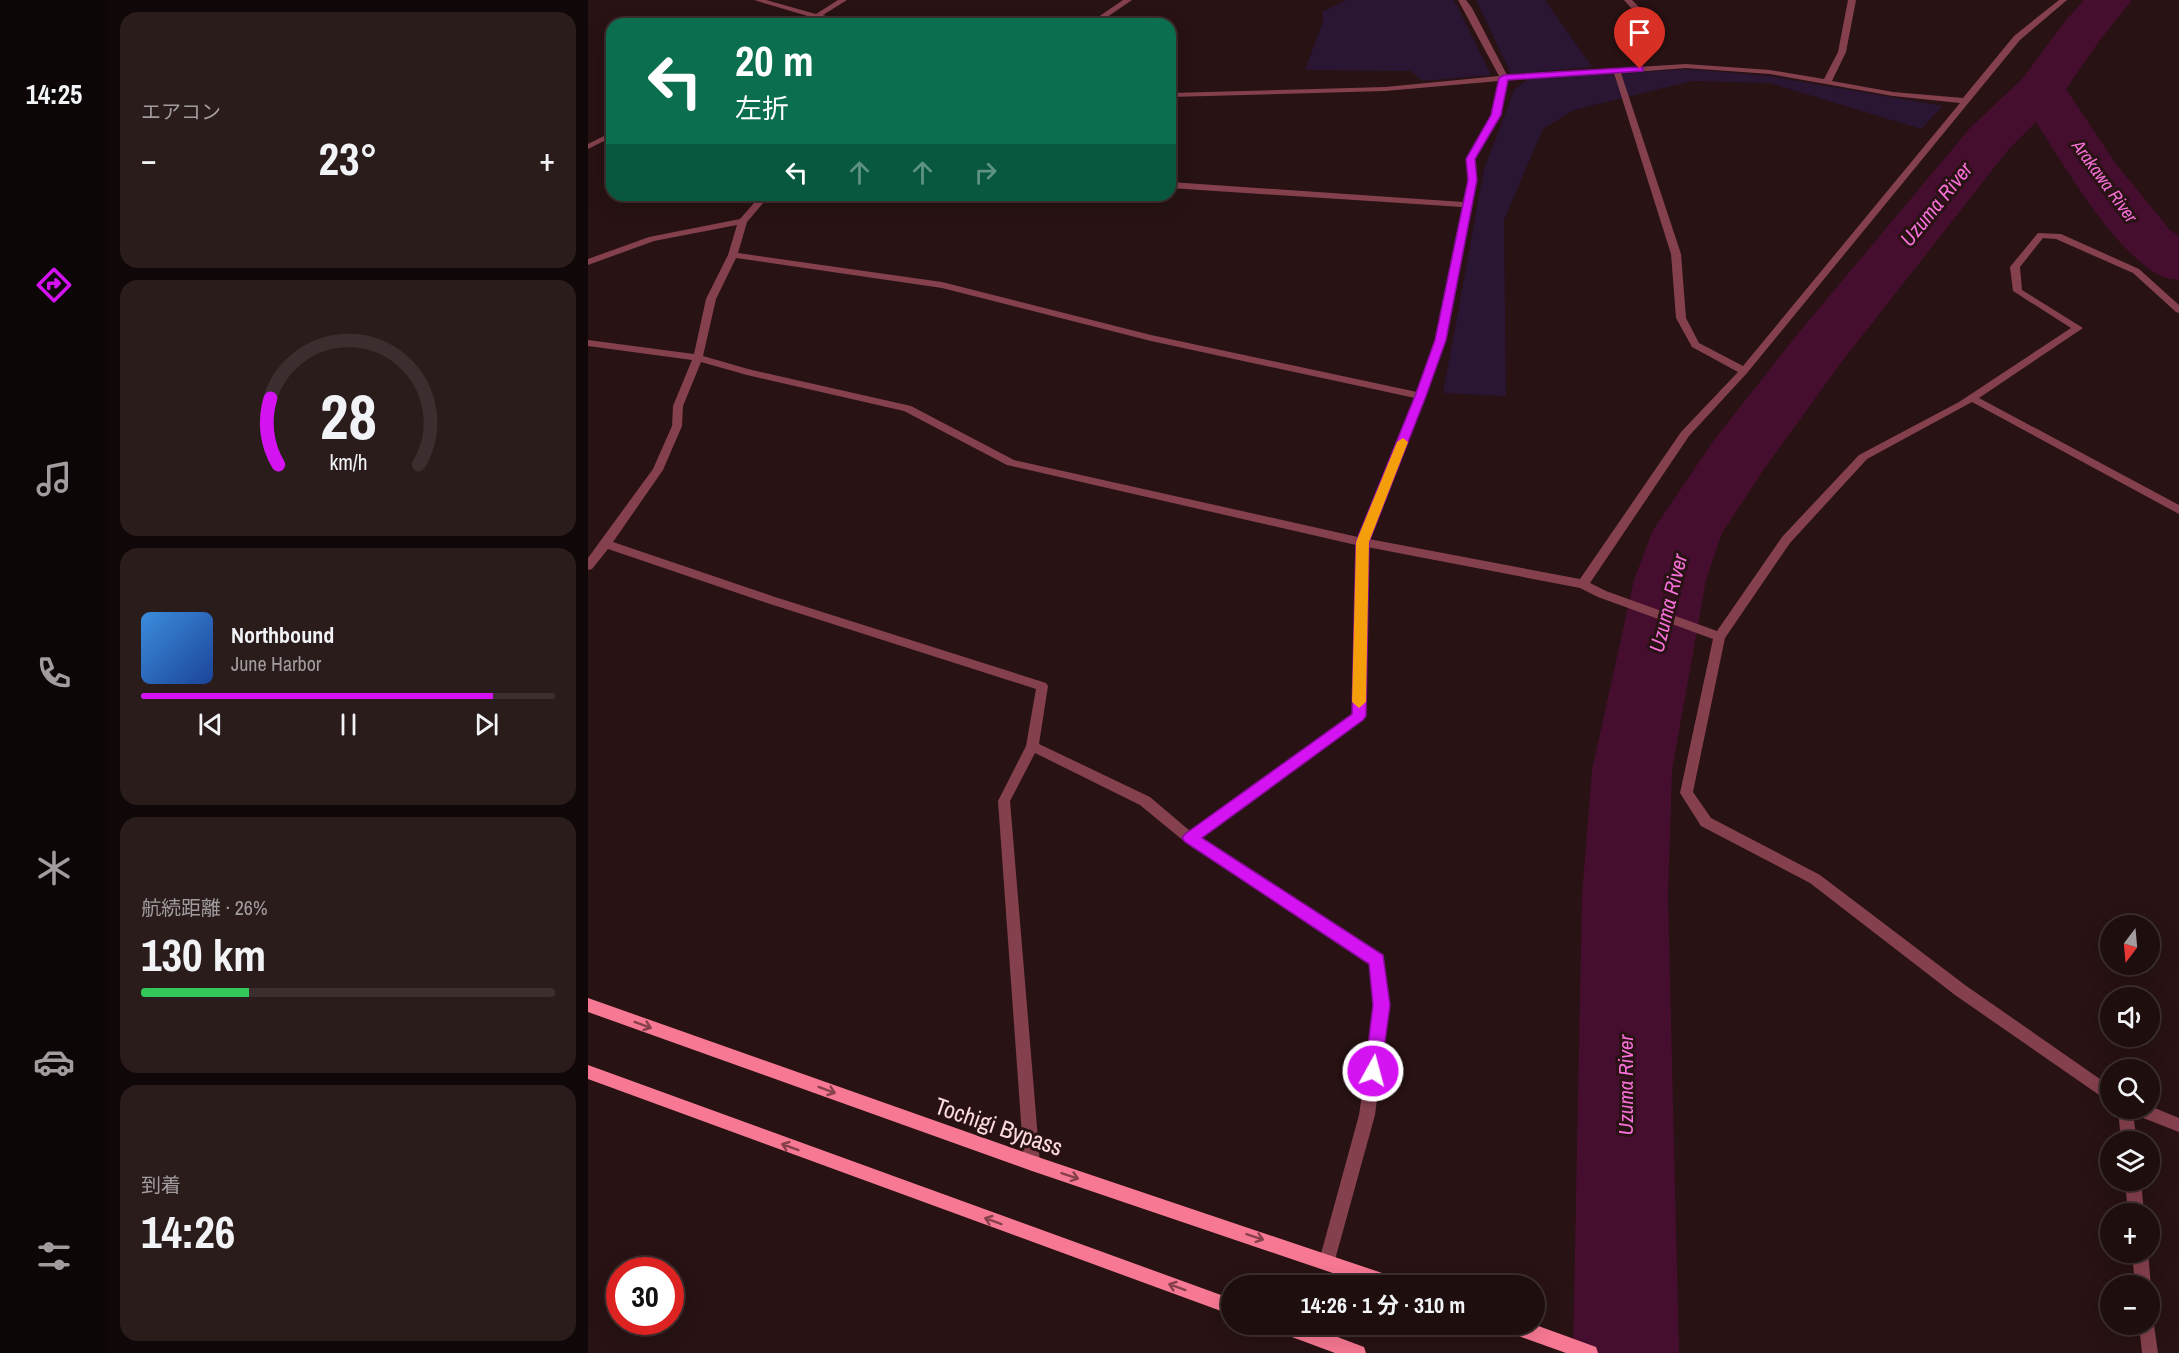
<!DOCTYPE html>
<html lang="ja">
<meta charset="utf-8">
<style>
body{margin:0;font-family:"Archivo Narrow","Noto Sans JP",sans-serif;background:#2b1c1c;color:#f1f3f6;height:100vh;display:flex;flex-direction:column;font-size:22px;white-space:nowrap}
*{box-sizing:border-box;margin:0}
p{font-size:20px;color:#a19c9e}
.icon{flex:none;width:33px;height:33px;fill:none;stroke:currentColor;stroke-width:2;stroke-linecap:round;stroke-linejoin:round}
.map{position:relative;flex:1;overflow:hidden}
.panel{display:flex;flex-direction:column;gap:12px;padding:12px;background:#100808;width:480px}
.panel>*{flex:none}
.guide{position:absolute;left:18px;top:18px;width:570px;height:183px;border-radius:18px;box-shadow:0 6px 24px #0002,0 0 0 2px #3c2e2e;background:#0b6e4f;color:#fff;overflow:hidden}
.needle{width:39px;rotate:196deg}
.tools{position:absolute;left:1512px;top:915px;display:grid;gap:12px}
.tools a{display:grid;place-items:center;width:60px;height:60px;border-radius:50%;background:#1e0e0e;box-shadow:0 6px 24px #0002,0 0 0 2px #3c2e2e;font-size:30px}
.speed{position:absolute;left:18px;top:1257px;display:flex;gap:12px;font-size:30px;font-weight:700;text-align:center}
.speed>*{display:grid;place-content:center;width:78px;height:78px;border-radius:50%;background:#1e0e0e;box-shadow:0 6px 24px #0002,0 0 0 2px #3c2e2e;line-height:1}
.speed .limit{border:9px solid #d22;background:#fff;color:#111}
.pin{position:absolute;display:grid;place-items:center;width:51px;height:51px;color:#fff;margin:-62px -26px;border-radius:50% 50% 50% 0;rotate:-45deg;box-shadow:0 0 6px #0007}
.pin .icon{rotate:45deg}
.me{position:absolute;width:66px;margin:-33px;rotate:7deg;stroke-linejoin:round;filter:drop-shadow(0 0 4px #0008)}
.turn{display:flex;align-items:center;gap:21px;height:126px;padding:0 30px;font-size:27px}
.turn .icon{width:78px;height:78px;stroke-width:2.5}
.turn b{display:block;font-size:42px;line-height:51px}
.lanes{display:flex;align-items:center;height:57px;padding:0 30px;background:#0003;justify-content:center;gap:30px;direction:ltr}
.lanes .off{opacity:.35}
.big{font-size:45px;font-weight:700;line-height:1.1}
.panel .widget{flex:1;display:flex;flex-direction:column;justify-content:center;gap:9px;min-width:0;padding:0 21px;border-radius:18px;background:#2b1c1c}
.panel .dial{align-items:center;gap:0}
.dial svg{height:156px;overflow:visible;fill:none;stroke:#3c2e2e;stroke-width:7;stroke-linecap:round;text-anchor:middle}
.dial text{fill:#f1f3f6;stroke:none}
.song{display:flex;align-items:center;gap:18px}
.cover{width:72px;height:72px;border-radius:9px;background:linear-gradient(135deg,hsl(210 70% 55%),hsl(220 70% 35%))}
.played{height:6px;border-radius:3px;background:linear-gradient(90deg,#d412f2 85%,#3c2e2e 85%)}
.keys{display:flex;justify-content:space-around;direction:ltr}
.heat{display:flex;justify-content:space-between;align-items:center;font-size:33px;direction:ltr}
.charge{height:9px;border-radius:4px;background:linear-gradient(90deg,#34c759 26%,#3c2e2e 0)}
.trip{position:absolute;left:633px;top:1275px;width:324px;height:60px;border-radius:30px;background:#1e0e0e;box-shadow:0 6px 24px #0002,0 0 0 2px #3c2e2e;font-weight:700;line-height:60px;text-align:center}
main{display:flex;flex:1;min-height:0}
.menu{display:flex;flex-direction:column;width:108px;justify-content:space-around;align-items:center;background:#0c0606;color:#a19c9e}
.menu .icon{width:42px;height:42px}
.menu .on{color:#d412f2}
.menu b{font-size:27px;color:#f1f3f6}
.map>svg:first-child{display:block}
</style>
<main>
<nav class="menu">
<b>14:25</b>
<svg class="icon on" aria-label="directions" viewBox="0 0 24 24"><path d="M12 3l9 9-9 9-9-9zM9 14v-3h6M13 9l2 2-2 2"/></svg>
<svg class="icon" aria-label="music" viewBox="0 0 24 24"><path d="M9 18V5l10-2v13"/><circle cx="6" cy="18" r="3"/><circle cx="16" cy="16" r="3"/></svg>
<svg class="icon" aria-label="phone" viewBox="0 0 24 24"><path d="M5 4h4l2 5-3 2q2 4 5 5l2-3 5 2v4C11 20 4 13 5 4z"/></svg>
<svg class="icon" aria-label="climate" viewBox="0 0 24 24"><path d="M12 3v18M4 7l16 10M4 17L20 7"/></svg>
<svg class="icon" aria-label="car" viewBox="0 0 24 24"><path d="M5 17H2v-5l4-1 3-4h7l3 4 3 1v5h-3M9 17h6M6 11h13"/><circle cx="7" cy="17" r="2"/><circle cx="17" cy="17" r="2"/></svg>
<svg class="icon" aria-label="filters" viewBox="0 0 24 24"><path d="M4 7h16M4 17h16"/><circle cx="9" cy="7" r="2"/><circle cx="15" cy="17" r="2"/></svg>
</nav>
<section class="panel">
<div class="widget"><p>エアコン</p>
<div class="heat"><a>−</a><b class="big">23°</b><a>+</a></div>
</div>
<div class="widget dial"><svg viewBox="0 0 100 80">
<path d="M14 69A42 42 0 1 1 86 69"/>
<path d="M14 69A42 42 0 0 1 10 35" stroke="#d412f2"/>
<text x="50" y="56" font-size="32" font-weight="700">28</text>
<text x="50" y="72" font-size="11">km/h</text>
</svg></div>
<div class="widget">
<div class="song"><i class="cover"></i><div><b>Northbound</b><p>June Harbor</p></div></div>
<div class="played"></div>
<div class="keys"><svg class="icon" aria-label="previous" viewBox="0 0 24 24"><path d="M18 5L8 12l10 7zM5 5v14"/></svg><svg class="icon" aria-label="pause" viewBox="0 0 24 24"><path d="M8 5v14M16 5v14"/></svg><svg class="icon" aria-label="next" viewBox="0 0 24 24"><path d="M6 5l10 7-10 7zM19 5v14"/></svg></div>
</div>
<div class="widget"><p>航続距離 · 26%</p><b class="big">130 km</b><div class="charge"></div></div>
<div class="widget"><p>到着</p><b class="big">14:26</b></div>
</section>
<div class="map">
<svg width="1591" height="1353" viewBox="0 0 1591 1353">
<rect width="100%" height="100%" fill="#281213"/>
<!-- green -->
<g fill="#2a1532">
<path d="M758,0h107l4,5 34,70 -69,6 -11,-10 -106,-1 18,-48 -1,-10z"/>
<path d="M888,0h69l47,67 -81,7z"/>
<path d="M1101,69l80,7 174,30 -22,23 -151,-46 -78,-2 -118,29 -31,19 -39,91 2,176 -63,-3 41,-224 30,-79 14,-11z"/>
</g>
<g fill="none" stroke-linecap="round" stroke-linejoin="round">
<!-- river -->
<path fill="#450e2f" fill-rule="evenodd" d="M1496,0h48l-32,40 -34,49 50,75 54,66 9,6v44c-7,-1 -16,-2 -22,-6 -46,-27 -92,-107 -121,-152l-28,28 -168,214 -78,108 -40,61 -16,47 -34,190 -4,126 11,457h-106l9,-457 10,-126 42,-190 19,-50 61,-90 82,-104 174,-208 53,-50 43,-58z"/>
<!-- minor -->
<g fill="#84404d" fill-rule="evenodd">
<path d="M166,0h12l50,14 22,-14h9l-24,15 27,9h-12l-20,-5 -9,5h-9l11,-7z"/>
<path d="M535,0h9l-35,24h-9z"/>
<path d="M870,0h8l6,8 35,67 179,-11 84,6 54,9 14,-27 10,-52h8l-10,52 -14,29 61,11 70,6 51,-62 45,-36h8l-47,40 -273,333 -58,63 -99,147 16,8 111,40 65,-94 77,-82 100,-53 112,-74 -58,-37 -3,-24 28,-34 23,1 78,35 40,36v8l-3,-1 -43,-39 -77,-34 -13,-1 -23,29 2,23 61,38 -104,70 200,107v9l-207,-112 -105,57 -77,84 -65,95 -32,154 18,26 109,57 145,110 145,101v15l-5,-2 -150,-104 -145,-112 -109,-57 -21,-33 33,-154 -115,-42 -18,-9 -213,-41 -2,169 -2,3 -163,119 182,118 2,4 5,45 -14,110 -42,152 -6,2 -6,-2 -2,-6 40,-146 16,-110 -5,-42 -185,-121 -45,-37 -105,-52 -25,48 30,362 -3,5 -5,3 -5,-3 -3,-5 -26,-362 28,-55 10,-57 -269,-86 -159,-54 -16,20 -4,1v-12l65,-89 19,-43 1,-20 19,-46 -104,-14v-6l106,14 12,-55 22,-44 9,-30 -83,16 -66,24v-6l61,-22 91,-18 21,-24h9l-23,27 -9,31 204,29 209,53 266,57 18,-52 27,-133 -292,-19v-6l293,20 5,-22 -1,-21 25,-44 7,-34 -114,10 -215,6v-4l215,-6 114,-11zM1098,68l84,6 123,22 67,7 -217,263 -44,-23 -13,-25 -5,-64 -60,-181zM1026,73l57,181 5,64 16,29 46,25 -57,60 -101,147 -211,-40 57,-143 19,-56 31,-160 -1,-21 25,-44 7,-35zM148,258l206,30 209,53 264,57 -57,139 -344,-77 -103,-54 -163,-37 -45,-13 13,-57zM113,362l46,13 157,36 103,54 349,80 -3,169 -163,117 -40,-34 -111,-53 9,-58 -2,-3 -271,-86 -162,-55 50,-72 19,-44 1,-20z"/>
<path d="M1036,0h8l8,8 -7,2z"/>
<path d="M24,132v5l-24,12v-5z"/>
<path d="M1562,1106l29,12v14l-46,-18 4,28h-16l-3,-34h32z"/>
<path d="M1537,1180h16l3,34h-16z"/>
<path d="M1544,1252h16l3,34 -1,4v-4h-15z"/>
<path d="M1562,1317l3,1 5,35h-16l-3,-29h11z"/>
</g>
<!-- secondary -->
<g fill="#f77892" fill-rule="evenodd">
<path d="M0,998l444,157 365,123 6,2 2,6h-34l-339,-115 -444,-159z"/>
<path d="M0,1065l644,234v16l-644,-236z"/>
<path d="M683,1324h32l61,23 2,6h-31l-62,-23z"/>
<path d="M912,1324h33l63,23 2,6h-32l-64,-23z"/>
</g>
</g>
<!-- one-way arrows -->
<defs><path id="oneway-shaft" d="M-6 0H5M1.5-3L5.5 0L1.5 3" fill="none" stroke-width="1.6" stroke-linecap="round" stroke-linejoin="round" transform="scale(1.5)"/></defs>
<g stroke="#85404c">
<use href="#oneway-shaft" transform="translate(55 1025) rotate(20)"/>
<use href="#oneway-shaft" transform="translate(239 1090) rotate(20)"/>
<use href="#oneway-shaft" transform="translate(202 1147) rotate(-160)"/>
<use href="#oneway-shaft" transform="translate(482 1176) rotate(18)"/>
<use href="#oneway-shaft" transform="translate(405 1221) rotate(-160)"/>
<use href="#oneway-shaft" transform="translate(667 1237) rotate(18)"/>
<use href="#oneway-shaft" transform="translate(589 1287) rotate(-160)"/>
</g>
<!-- route -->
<path fill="#d412f2" stroke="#8a0c9d" stroke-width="1.5" d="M1052,67h3v4l-135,9 -7,35 -26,44 2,21 -31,160 -20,56 -57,146 -3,174 -3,4 -161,118 181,117 7,50 -9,66 -2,6 -6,2 -6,-2 -2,-6 8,-66 -4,-41 -184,-122 -3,-4 3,-4 167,-120 4,-172 59,-146 20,-56 33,-160 -2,-21 25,-44 8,-37 5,-3z"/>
<!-- slow -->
<path fill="#f59e0b" d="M815,438l5,4 -39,100 -3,160 -7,6 -7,-6 4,-160 41,-100z"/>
<g text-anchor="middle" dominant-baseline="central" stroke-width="6" stroke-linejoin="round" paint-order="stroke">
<!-- far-water labels -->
<g font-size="18" font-style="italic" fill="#f76fd7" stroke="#281213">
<text transform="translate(1517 181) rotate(54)">Arakawa River</text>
</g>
<!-- water labels -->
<g font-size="21" font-style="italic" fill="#f76fd7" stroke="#281213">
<text transform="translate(1348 204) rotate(-51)">Uzuma River</text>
<text transform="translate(1080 603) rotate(-76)">Uzuma River</text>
<text transform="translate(1037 1085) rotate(-90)">Uzuma River</text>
</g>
<!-- near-street labels -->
<g font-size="24" fill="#fddbdf" stroke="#281213">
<text transform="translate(411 1126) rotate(19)">Tochigi Bypass</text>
</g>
</g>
</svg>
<div class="tools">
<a><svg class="needle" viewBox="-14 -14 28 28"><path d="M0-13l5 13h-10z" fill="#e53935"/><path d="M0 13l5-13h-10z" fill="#a19c9e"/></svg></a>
<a><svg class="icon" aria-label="sound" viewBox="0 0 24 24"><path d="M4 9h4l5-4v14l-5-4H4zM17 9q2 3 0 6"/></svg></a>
<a><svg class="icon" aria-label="search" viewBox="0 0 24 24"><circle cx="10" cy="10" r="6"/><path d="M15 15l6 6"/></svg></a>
<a><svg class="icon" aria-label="layers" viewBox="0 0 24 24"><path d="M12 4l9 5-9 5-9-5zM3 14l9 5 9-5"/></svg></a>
<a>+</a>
<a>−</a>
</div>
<div class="speed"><div class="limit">30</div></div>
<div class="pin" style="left:1052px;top:69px;background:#d93025"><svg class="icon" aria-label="arrive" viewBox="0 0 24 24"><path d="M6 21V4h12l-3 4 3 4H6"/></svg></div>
<svg class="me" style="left:785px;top:1071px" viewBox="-20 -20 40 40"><circle r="17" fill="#d412f2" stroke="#fff" stroke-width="3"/><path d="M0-11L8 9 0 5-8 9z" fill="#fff"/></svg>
<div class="trip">14:26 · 1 分 · 310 m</div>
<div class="guide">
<div class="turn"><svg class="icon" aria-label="left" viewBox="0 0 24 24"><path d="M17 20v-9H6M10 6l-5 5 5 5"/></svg><div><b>20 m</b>左折</div></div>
<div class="lanes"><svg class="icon" aria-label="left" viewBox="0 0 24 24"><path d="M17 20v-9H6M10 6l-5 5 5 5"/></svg><svg class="icon off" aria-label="ahead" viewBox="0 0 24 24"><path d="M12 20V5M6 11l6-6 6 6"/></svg><svg class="icon off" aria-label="ahead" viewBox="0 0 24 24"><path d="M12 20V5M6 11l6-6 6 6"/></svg><svg class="icon off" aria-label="right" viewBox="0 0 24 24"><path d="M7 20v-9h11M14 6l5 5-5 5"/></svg></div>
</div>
</div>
</main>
